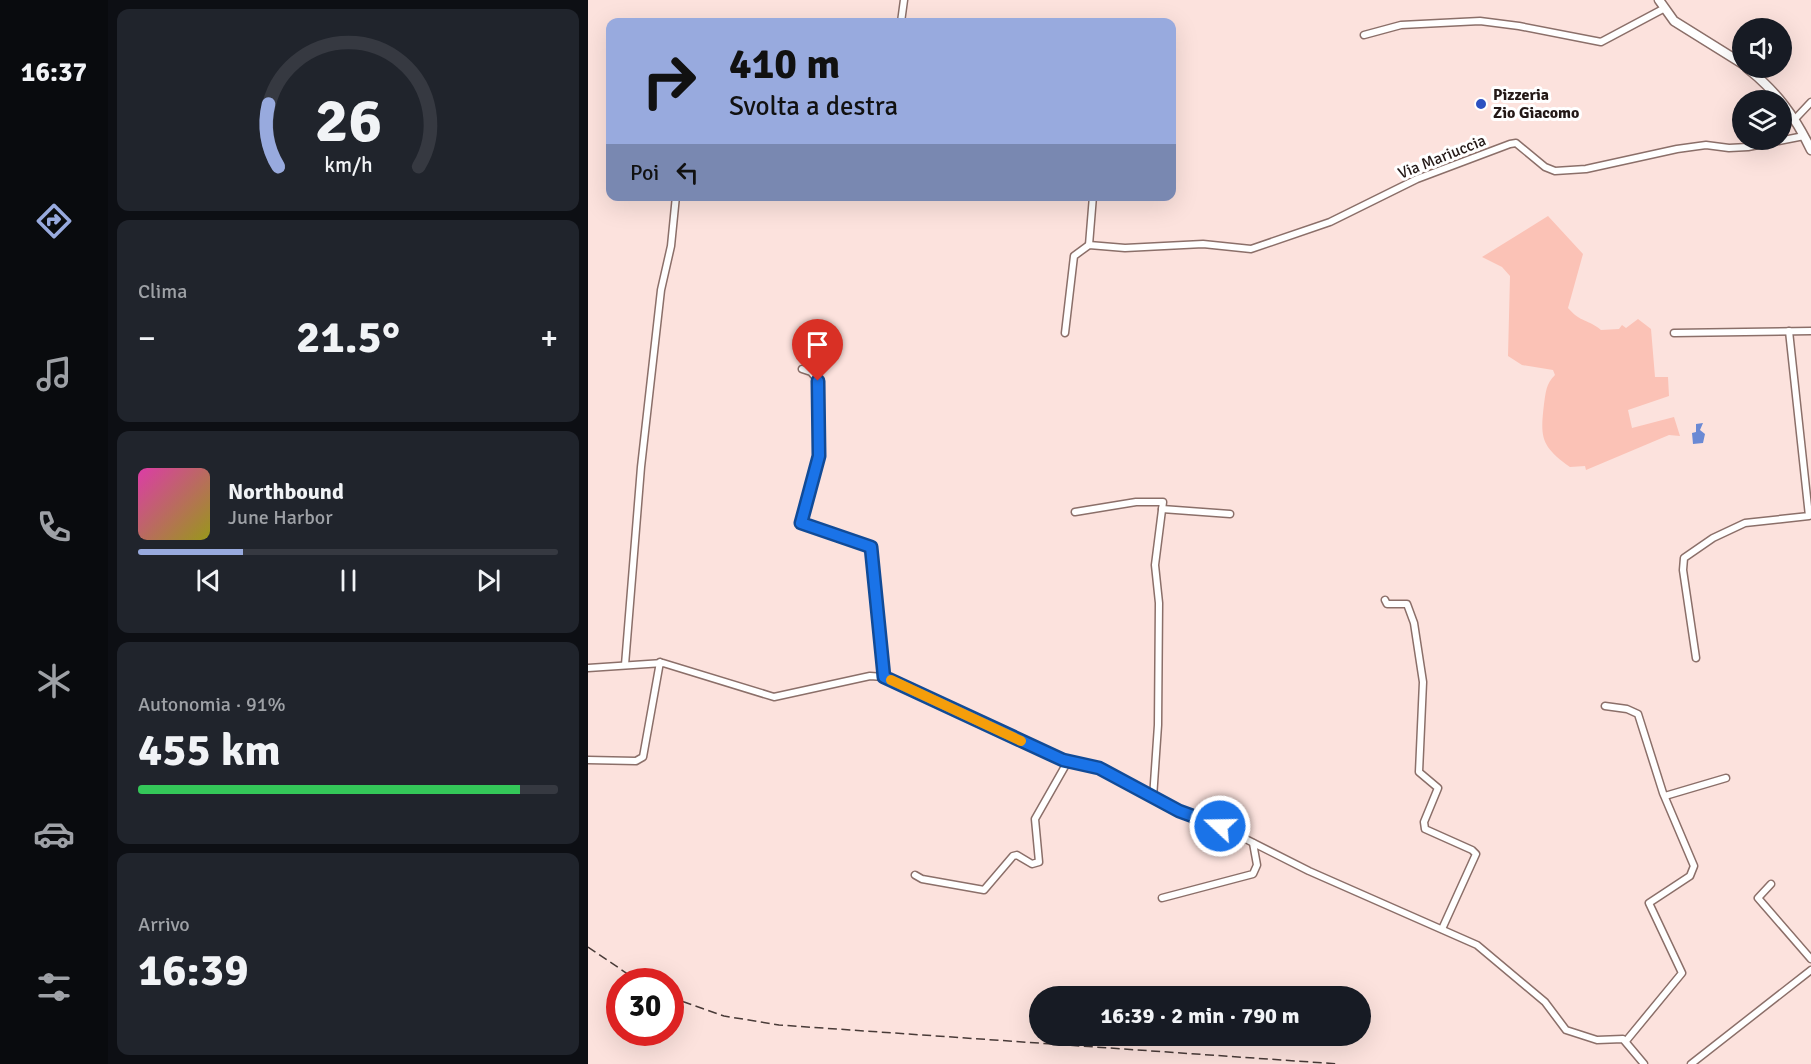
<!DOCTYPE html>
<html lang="it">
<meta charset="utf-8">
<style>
body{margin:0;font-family:Signika,sans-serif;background:#20242c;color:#f1f3f6;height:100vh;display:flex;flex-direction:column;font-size:22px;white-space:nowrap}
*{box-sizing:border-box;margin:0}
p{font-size:20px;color:#9ea1a6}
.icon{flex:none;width:33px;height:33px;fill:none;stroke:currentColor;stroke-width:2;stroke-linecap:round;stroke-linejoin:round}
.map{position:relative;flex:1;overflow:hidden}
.sheet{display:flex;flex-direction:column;gap:9px;padding:9px;background:#0d0f14;width:480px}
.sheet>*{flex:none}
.banner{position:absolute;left:18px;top:18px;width:570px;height:183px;border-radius:12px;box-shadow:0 6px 24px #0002;background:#98aade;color:#111;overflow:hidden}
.fabs{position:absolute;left:1144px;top:18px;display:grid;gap:12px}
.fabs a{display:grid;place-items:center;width:60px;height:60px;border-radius:50%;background:#171b24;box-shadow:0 6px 24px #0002;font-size:30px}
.speed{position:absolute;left:18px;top:968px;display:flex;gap:12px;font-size:30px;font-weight:700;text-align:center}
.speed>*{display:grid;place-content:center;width:78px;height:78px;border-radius:50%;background:#171b24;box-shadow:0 6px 24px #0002;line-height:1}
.speed .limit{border:9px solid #d22;background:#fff;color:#111}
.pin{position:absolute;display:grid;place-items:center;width:51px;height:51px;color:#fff;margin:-62px -26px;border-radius:50% 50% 50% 0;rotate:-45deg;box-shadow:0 0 6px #0007}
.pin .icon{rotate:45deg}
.me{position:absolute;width:66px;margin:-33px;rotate:291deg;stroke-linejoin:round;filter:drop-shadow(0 0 4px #0008)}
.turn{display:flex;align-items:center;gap:21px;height:126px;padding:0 24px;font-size:27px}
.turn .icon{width:78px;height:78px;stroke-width:2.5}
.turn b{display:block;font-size:42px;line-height:51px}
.then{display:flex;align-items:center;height:57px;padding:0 24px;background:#0003;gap:12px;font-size:22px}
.big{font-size:45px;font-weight:700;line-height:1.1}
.sheet .tile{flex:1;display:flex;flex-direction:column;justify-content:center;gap:9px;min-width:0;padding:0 21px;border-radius:12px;background:#20242c}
.sheet .dial{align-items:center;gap:0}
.dial svg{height:156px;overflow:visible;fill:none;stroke:#363941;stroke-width:7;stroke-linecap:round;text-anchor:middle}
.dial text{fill:#f1f3f6;stroke:none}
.song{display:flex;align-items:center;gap:18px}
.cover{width:72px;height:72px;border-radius:9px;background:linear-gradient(135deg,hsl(320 70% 55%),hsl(60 70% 35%))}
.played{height:6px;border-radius:3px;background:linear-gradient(90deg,#98aade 25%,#363941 25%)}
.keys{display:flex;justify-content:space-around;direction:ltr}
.heat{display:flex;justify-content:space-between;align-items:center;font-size:33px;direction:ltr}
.charge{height:9px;border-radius:4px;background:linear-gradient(90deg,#34c759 91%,#363941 0)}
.trip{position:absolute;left:441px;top:986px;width:342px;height:60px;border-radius:30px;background:#171b24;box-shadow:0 6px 24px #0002;font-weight:700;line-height:60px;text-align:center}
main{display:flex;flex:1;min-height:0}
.tabs{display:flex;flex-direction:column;width:108px;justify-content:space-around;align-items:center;background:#090b0e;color:#9ea1a6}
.tabs .icon{width:42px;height:42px}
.tabs .current{color:#98aade}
.tabs b{font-size:27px;color:#f1f3f6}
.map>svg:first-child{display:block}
</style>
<main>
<nav class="tabs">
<b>16:37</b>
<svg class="icon current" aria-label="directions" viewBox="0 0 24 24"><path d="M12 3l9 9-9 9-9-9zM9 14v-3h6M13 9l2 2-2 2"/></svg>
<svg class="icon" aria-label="music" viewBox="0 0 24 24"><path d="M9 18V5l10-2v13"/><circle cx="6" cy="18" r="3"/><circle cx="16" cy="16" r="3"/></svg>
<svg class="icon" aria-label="phone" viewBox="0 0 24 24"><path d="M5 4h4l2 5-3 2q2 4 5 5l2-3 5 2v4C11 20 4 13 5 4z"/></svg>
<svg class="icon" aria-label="climate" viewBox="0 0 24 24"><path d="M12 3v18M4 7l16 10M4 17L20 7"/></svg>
<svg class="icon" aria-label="car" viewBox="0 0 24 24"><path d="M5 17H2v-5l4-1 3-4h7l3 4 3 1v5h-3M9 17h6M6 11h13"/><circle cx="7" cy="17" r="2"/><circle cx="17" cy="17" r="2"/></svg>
<svg class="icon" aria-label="filters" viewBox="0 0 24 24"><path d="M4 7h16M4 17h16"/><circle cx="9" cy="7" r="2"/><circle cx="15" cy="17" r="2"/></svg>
</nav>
<section class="sheet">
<div class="tile dial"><svg viewBox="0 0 100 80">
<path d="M14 69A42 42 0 1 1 86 69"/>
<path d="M14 69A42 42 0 0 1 9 37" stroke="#98aade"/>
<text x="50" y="56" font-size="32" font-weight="700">26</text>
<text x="50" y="72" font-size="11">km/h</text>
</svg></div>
<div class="tile"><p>Clima</p>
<div class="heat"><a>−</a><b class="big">21.5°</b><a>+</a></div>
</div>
<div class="tile">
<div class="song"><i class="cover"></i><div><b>Northbound</b><p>June Harbor</p></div></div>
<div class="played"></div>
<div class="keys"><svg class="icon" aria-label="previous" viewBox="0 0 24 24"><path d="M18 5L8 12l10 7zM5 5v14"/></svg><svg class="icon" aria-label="pause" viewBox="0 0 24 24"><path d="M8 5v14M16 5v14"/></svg><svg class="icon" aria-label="next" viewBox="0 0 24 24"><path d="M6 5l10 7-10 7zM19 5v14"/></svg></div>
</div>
<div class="tile"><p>Autonomia · 91%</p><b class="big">455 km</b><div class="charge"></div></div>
<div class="tile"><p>Arrivo</p><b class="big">16:39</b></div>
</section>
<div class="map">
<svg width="1223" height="1064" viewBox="0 0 1223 1064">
<rect width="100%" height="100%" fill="#fce2dd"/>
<!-- green -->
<path fill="#fbc2b6" d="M960,216l35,38 -15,54c13,15 20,11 33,22l18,-1 3,-4 4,3 12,-9 13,10 4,48h13l1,19 -41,14 4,18 42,-11 6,19 -11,-1 -83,35 -1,-4 -15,1c-29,-21 -30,-29 -26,-63 2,-13 2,-20 11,-29l-2,-5 -31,-5 -14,-9 2,-80 -8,-9 -20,-10z"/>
<!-- water -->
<path fill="#6a89d4" d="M1115,423l-3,7 5,4 -2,9 -10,1 -1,-11 4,-1v-8z"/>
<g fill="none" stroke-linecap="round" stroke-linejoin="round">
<defs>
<g id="street">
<path d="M313,22l3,-22"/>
<path d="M776,35l37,-10 79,-4 39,5 82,16 62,-33"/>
<path d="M1207,119l16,-17"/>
<path d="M501,245l4,-49"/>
<path d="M477,333l9,-77 15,-11 36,3 78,-4 48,5 79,-27 87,-43 93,-35 6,-1 29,24 10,4 31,-2 91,-20 29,-4 23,3 19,-1 56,-11"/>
<path d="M1086,333l137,-2"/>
<path d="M214,369l9,3 6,7 2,77 -18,67 70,24 13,130"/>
<path d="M574,509l68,5"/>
<path d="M487,512l61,-10h27l-8,63 4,38 -1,122 -5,73"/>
<path d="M797,600l2,4h20l7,19 9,59 -4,90 19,16 -14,34 1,7 47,21 4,4 -34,75"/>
<path d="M1108,658l-13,-88 1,-12 29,-20 32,-15 64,-7 -20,-185"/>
<path d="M37,665l16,-198 20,-177 10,-44 5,-50"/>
<path d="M0,668l75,-5 111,34 96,-21 14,1 179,83 36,8 80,43 29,9 101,51 168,74 68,57 21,28 31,10 26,-1 21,25"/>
<path d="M1017,706l22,3 11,5 25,79 31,73 -4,10 -41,27 33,70 -56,68"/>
<path d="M0,760l48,1 7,-4 17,-95"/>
<path d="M1077,796l61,-18"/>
<path d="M327,875l7,4 62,11 29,-34 4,-1 15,9 7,-2 -4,-43 33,-58"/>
<path d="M1183,884l-13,14 53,61"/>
<path d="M574,898l91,-24 4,-9 -4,-22"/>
<path d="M1103,1064l120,-94"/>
</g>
<g id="secondary">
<path d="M1071,0l15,21 69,43"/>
<path d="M1159,68c29,23 48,48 64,82"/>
</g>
</defs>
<!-- street casing -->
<use href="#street" stroke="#8b6f69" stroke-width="9"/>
<!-- secondary casing -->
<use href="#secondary" stroke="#8b6f69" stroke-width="11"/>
<!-- street -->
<use href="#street" stroke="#fff" stroke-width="6"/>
<!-- secondary -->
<use href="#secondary" stroke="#fff" stroke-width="8"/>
<!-- rail -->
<g stroke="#493b38" stroke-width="1.5" stroke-dasharray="9 4.5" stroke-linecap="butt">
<path d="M0,947l50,34"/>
<path d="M82,997l54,19 55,9 560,39"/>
</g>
</g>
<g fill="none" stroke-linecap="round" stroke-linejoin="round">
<defs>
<path id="route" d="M230,381l1,75 -18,67 70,24 13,130 179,83 36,8 80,43 41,15"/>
</defs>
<!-- route casing -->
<use href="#route" stroke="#114b97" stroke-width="15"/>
<!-- route -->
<use href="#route" stroke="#1a73e8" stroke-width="10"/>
<!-- slow -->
<path stroke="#f59e0b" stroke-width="10" d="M303,680l130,61"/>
</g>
<!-- markers -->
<circle fill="#2c51c1" stroke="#fff" stroke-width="2" cx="893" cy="104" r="6"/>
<g text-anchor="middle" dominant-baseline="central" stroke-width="6" stroke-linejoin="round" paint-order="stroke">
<!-- poi labels -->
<g font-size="16" font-weight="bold" fill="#231816" stroke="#fff" text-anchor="start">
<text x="905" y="95">Pizzeria<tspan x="905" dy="18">Zio Giacomo</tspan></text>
</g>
<!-- street labels -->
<g font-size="16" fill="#231816" stroke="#fff">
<text transform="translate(854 157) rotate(-22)">Via Mariuccia</text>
</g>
</g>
</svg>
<div class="fabs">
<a><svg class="icon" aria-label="sound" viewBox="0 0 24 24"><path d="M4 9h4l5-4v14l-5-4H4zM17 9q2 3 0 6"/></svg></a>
<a><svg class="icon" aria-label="layers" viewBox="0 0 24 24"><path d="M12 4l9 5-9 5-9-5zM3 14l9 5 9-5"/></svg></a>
</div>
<div class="speed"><div class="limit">30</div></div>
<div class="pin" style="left:230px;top:381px;background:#d93025"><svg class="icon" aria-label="arrive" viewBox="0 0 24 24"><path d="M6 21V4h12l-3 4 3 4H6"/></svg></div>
<svg class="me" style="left:632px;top:826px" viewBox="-20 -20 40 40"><circle r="17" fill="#1a73e8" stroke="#fff" stroke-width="3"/><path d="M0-11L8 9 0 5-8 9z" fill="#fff"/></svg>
<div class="trip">16:39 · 2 min · 790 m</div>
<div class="banner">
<div class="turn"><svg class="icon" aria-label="right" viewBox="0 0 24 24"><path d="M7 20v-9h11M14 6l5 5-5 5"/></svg><div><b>410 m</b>Svolta a destra</div></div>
<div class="then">Poi<svg class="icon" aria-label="left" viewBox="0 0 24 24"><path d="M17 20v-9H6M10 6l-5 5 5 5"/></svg></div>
</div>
</div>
</main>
